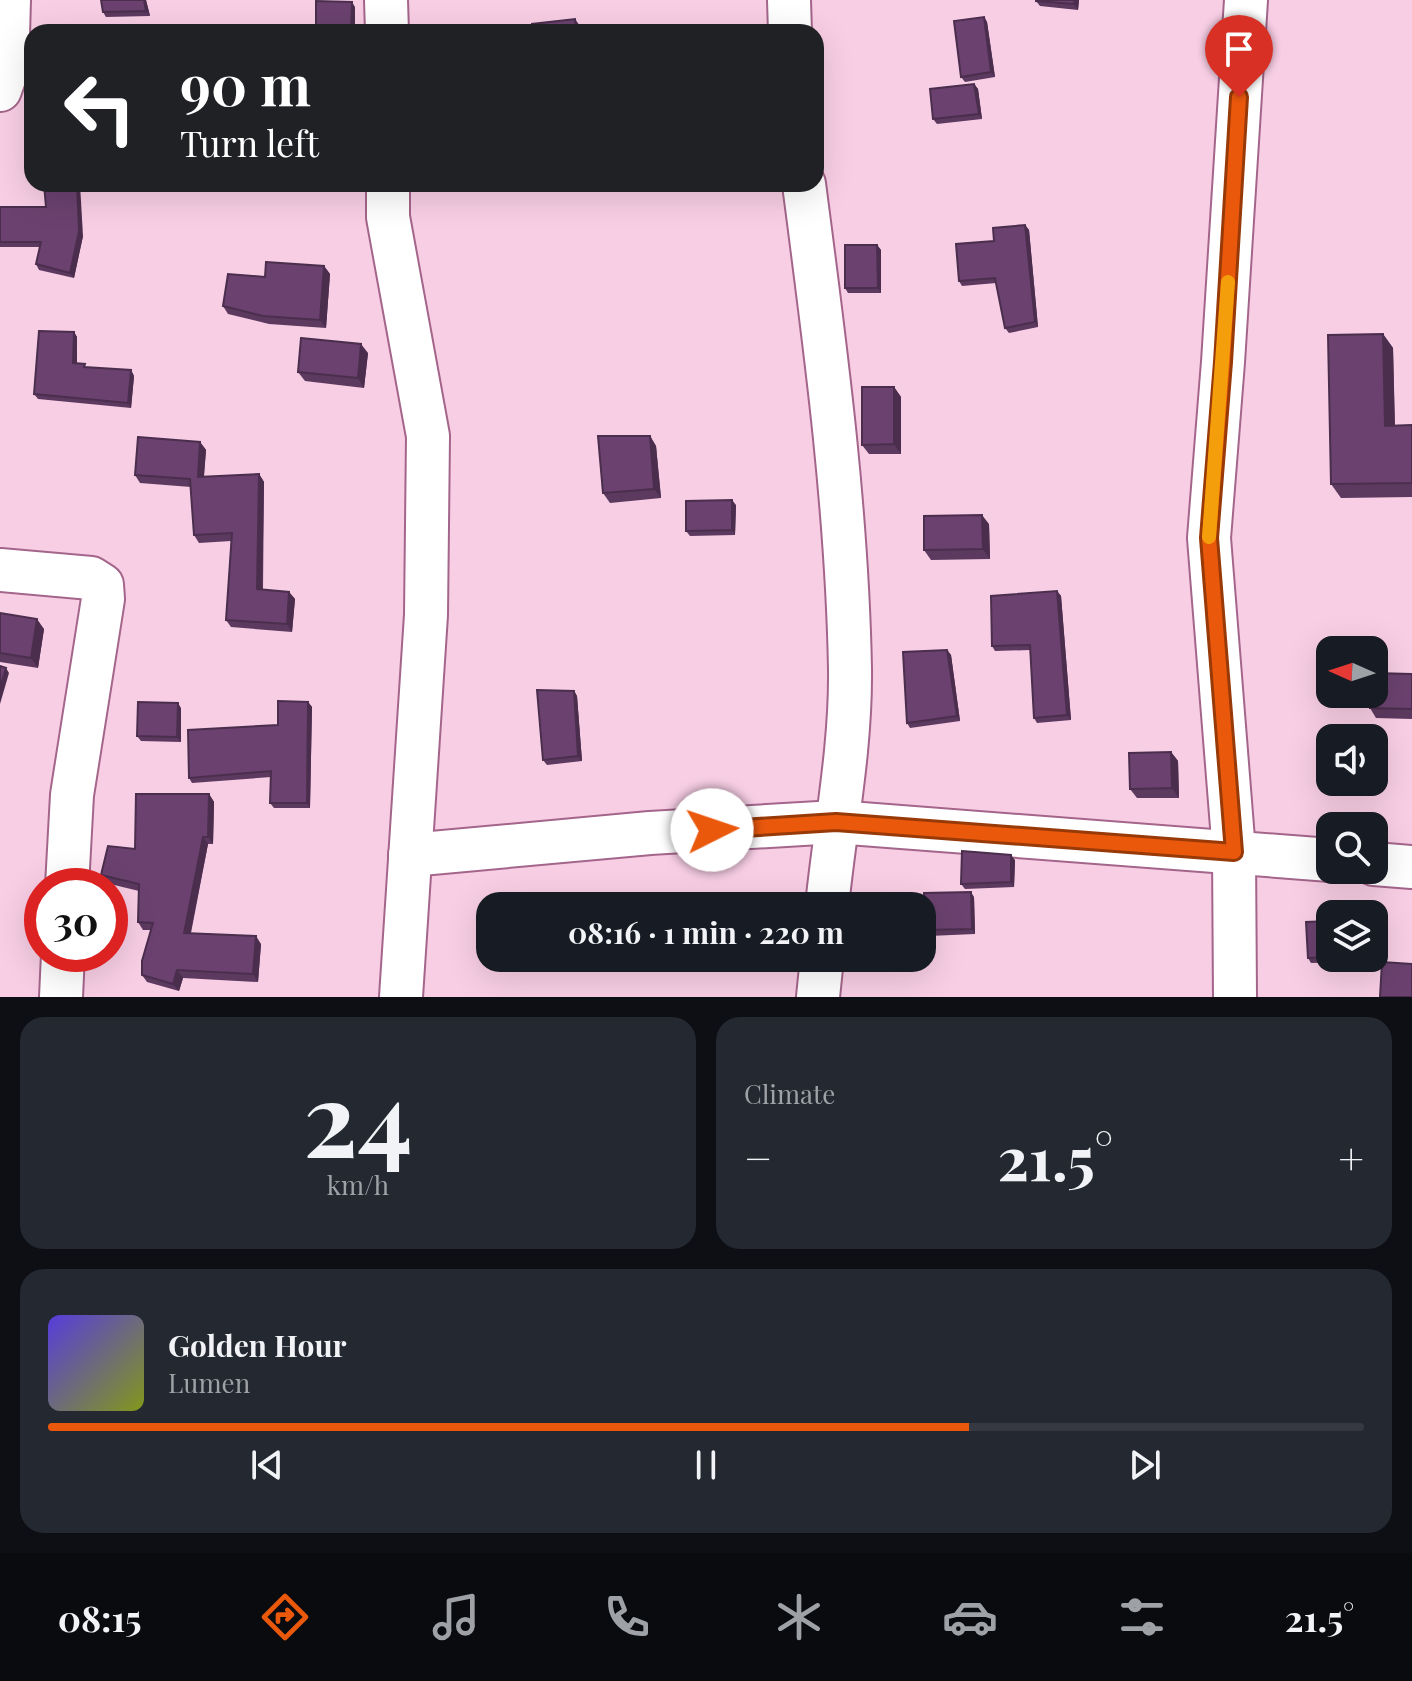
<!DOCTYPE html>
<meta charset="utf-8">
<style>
body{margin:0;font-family:"Playfair Display",serif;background:#242831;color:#f1f3f6;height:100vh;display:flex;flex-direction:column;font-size:30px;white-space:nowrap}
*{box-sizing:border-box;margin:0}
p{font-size:26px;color:#9ea1a6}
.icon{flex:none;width:44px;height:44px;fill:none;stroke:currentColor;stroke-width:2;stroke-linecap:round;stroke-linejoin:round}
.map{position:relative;height:997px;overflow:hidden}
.sheet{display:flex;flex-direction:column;gap:20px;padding:20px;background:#0d0f14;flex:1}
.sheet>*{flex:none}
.guide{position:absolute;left:24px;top:24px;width:800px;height:168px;border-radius:24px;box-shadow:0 8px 32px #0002;background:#202124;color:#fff;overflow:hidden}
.needle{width:52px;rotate:273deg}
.fabs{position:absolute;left:1316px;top:636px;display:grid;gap:16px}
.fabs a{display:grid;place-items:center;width:72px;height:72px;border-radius:16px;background:#171b24;box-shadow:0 8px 32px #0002;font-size:40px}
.speed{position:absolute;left:24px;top:868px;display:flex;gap:16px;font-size:40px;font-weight:700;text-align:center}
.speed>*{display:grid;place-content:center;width:104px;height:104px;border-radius:50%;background:#171b24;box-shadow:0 8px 32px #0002;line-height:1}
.speed .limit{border:12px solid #d22;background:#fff;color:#111}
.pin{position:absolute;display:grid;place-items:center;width:68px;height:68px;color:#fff;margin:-82px -34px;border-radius:50% 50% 50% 0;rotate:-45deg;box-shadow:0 0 8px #0007}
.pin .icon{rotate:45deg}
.me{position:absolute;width:88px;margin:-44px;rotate:86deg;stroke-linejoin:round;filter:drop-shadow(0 0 6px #0008)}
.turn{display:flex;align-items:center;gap:28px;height:168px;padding:0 24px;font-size:36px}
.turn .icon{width:104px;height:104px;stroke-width:2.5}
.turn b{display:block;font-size:56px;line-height:68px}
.big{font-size:60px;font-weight:700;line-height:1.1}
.sheet .widget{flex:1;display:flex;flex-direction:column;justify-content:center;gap:12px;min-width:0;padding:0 28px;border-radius:24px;background:#242831}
.sheet .dial{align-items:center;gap:0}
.dial b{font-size:104px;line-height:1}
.song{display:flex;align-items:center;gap:24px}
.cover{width:96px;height:96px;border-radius:12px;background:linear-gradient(135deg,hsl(250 70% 55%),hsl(70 70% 35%))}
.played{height:8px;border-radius:4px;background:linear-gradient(90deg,#ea580c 70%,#363941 70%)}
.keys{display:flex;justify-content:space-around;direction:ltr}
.heat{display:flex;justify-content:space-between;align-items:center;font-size:44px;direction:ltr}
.sheet .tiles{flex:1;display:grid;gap:20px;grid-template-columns:1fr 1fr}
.widget:last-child{grid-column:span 2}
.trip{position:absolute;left:476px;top:892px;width:460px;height:80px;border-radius:24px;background:#171b24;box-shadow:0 8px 32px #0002;font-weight:700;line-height:80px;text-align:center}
.menu{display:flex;height:128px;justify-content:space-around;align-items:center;background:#090b0e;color:#9ea1a6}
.menu .icon{width:56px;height:56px}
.menu .on{color:#ea580c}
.menu b{font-size:36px;color:#f1f3f6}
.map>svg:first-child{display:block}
</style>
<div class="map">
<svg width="1412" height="997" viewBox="0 0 1412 997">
<rect width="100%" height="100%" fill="#f8cee5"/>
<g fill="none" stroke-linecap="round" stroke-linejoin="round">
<defs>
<g id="street">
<path d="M386,0l1,32"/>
<path d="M789,0l1,32"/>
<path d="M0,90l7,-20 2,-70"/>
<path d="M388,184v33l40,219 -2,179 -25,382"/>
<path d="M804,184c21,161 43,323 46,485 1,80 -15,158 -23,237"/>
<path d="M0,570l91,8 11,7 1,14 -31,196 -5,91"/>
<path d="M410,855l240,-22 186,-11 494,38"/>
<path d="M1374,864l38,3"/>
<path d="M61,997l2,-43"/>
<path d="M818,997l4,-39"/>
<path d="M1235,997l-1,-145 -25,-314 14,-176 23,-362"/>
</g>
</defs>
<!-- street casing -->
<use href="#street" stroke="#a4658b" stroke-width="46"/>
<!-- street -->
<use href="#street" stroke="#fff" stroke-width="42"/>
</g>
<!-- wall -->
<g fill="#5c395f">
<path d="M101,0h45l4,16 -44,1 -3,-5z"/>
<path d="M1079,0l-1,10 -38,-4 -4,-5z"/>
<path d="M984,17l3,5 8,55 -30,5 -4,-5z"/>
<path d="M974,84l4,5 4,30 -45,5 -4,-5z"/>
<path d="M0,207l83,29 -9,42 -35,-8 -3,-6 4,-17h-40z"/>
<path d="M1025,225l4,5 9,97 -29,6 -4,-5 -9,-45 -34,3 -3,-5 35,-40z"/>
<path d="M877,245l4,5v43h-33l-3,-5z"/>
<path d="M324,266l6,8 -4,54 -57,-4 -41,-10 -5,-8 42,-29z"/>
<path d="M74,332l3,5v26l10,4 44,3 3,6 -3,32 -93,-9 -4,-5z"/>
<path d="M1383,334l10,14 2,77h17v72l-71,1 -10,-14z"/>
<path d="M368,353l-4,35 -59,-7 -7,-9z"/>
<path d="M894,387l7,10v57h-32l-7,-9z"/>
<path d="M650,436l6,10 5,52 -51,5 -7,-10z"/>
<path d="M200,442l6,8 -2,27 55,-3 5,8 -1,108 26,2 6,7 -3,33 -61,-5 -5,-7 5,-79 -32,2 -5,-8 -3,-48 -51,-4 -5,-8z"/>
<path d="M736,505l-1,30 -45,1 -4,-5z"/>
<path d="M989,524l1,35 -59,1 -7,-10z"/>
<path d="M1057,591l4,5 10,124 -34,3 -3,-5 -4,-68 -35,1 -3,-5z"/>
<path d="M0,613l44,16 -6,39 -38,-6z"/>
<path d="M947,650l4,5 9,66 -50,7 -3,-5z"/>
<path d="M1412,674v45l-36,-1 -6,-10z"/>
<path d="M574,691l3,5 5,65 -35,4 -4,-5z"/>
<path d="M308,702l4,5 -2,101h-36l-4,-5 1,-26 -79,6 -3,-5 89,-53z"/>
<path d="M181,708v34l-40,-1 -4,-5z"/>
<path d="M1171,752l7,9 1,37h-42l-7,-9z"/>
<path d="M209,794l5,8 -1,42h-5l-17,89 70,11 -3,38 -75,-4 -4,13 -32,-9 -5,-7 9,-45h-8l-5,-8 1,-31 -33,-8 -5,-8z"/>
<path d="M1015,860l-1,27 -49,2 -4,-5z"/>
<path d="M974,897l1,37 -46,2 -4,-6z"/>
<path d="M1330,921v37h24v4l-43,1 -3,-5z"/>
</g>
<!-- shaded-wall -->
<g fill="#4b2e4e">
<path d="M144,0h2l4,16 -4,-5z"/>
<path d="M1075,0h4l-1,10 -4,-6z"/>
<path d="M352,2l3,5v25h-4z"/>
<path d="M984,17l3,5 8,55 -4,-5z"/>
<path d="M575,19l7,10v3h-6z"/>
<path d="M974,84l4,5 4,30 -3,-5z"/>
<path d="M77,184h3l3,52 -9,42 -4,-5z"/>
<path d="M1025,225l4,5 9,97 -3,-5z"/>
<path d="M877,245l4,5v43l-3,-5z"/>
<path d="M324,266l6,8 -4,54 -6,-8z"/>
<path d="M74,332l3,5v31l-4,-5z"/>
<path d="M1383,334l10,14 2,91 -10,-13z"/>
<path d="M361,344l7,9 -4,35 -6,-10z"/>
<path d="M131,370l3,6 -3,32 -3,-5z"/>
<path d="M894,387l7,10v57l-7,-10z"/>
<path d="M650,436l6,10 5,52 -7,-9z"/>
<path d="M200,442l6,8 -3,35 -5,-8z"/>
<path d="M259,474l5,8 -2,115 -5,-8z"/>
<path d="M732,500l4,5 -1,30 -3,-5z"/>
<path d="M982,515l7,9 1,35 -7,-10z"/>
<path d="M1057,591l4,5 10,124 -4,-5z"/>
<path d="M289,592l6,7 -3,33 -5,-8z"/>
<path d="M37,619l7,10 -6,39 -7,-10z"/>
<path d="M947,650l4,5 9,66 -3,-5z"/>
<path d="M6,668l3,5 -9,31v-16z"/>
<path d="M574,691l3,5 5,65 -4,-5z"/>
<path d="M308,702l4,5 -2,101 -3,-5z"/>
<path d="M178,703l3,5v34l-4,-5z"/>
<path d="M1171,752l7,9 1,37 -7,-10z"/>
<path d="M209,794l5,8 -1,42 -5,-7z"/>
<path d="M203,837l5,7 -19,96 -5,-7z"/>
<path d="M1011,855l4,5 -1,27 -3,-5z"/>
<path d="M971,892l3,5 1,37 -3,-5z"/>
<path d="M256,936l5,8 -3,38 -5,-8z"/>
<path d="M177,970l6,8 -4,13 -6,-7z"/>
</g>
<!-- building -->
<g fill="#6b426f" stroke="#4b2e4e" stroke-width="2">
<path d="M101,0h43l2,11 -43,1z"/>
<path d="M1036,0h39l-1,4 -38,-3z"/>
<path d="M316,1l36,1 -1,30h-35z"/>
<path d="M984,17l7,55 -30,5 -7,-56z"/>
<path d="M575,19l1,13h-44v-8z"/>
<path d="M974,84l5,30 -46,5 -3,-30z"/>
<path d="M44,184h33l2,47 -9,42 -34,-9 5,-22h-41v-35h46z"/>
<path d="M1025,225l10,97 -30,6 -10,-50 -36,3 -3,-37 38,-3 -1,-13z"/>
<path d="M845,245h32l1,43h-33z"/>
<path d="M266,262l58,4 -4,54 -57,-4 -40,-10 5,-32 37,3z"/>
<path d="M39,331l35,1 -1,31 12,1 -1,3 47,3 -3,33 -94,-9z"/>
<path d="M1383,334l2,92 27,-1v58l-81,1 -3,-149z"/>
<path d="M301,338l60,6 -3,34 -60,-6z"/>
<path d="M862,387h32v57l-32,1z"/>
<path d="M598,436h52l4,53 -51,4z"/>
<path d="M138,437l62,5 -2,35 61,-3 -2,115 32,3 -2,32 -61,-4 6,-87 -38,2 -4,-56 -55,-4z"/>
<path d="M732,500v30l-46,1v-30z"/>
<path d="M982,515l1,34 -59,1v-34z"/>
<path d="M1057,591l10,124 -33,3 -4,-73 -38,1 -1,-50z"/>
<path d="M0,613l37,6 -6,39 -31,-5z"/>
<path d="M947,650l10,66 -50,7 -4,-71z"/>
<path d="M0,666l6,2 -6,20z"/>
<path d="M1374,673l38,1v35l-42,-1v-14h4z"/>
<path d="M537,690l37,1 4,65 -35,4z"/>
<path d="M278,701l30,1 -1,101h-37l1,-32 -82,7 -1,-48 90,-5z"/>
<path d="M138,702l40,1 -1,34 -40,-1z"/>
<path d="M1171,752l1,36 -42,1 -1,-36z"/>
<path d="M136,794h73l-1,43h-5l-19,96 72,3 -3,38 -76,-4 -4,14 -31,-9v-14l11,-38 -15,-1 1,-38 -38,-9 7,-29 27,3z"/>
<path d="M962,851l49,4v27l-50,2z"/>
<path d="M971,892l1,37 -47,1 -1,-37z"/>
<path d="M1330,921v36l-22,1 -2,-36z"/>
<path d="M1382,962l30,2v33h-32z"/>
</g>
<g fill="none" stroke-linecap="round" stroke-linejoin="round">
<defs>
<path id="route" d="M712,830l124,-8 398,30 -25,-314 14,-176 16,-265"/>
</defs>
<!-- route casing -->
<use href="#route" stroke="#983908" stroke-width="20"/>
<!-- route -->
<use href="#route" stroke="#ea580c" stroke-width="14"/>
<!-- slow -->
<path stroke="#f59e0b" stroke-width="14" d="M1209,537l19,-255"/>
</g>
</svg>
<div class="fabs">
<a><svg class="needle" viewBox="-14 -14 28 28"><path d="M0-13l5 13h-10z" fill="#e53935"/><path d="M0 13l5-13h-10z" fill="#9ea1a6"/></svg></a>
<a><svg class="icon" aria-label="sound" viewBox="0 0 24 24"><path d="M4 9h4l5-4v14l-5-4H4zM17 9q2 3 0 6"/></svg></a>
<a><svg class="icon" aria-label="search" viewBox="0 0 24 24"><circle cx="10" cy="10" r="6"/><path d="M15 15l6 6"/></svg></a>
<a><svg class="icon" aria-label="layers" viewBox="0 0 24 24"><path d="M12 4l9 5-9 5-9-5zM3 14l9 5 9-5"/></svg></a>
</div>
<div class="speed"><div class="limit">30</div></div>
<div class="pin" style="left:1239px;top:97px;background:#d93025"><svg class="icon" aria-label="arrive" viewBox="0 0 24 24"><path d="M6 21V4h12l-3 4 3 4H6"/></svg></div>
<svg class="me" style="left:712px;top:830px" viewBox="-20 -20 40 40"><circle r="19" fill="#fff"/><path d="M0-13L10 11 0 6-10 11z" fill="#ea580c"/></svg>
<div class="trip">08:16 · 1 min · 220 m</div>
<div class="guide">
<div class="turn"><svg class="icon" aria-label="left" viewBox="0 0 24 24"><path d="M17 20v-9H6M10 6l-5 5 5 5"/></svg><div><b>90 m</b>Turn left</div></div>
</div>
</div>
<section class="sheet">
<div class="tiles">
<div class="widget dial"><b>24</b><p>km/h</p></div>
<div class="widget"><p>Climate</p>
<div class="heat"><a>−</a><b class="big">21.5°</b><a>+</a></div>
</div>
<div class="widget">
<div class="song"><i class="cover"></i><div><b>Golden Hour</b><p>Lumen</p></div></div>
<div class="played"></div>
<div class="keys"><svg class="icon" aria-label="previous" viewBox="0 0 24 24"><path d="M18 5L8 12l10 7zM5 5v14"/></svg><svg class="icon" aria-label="pause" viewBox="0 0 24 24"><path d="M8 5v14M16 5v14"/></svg><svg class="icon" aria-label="next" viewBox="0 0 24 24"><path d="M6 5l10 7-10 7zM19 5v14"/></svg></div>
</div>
</div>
</section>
<nav class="menu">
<b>08:15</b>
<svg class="icon on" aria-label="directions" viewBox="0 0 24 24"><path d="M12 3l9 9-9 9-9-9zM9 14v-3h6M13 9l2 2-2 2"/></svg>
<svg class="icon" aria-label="music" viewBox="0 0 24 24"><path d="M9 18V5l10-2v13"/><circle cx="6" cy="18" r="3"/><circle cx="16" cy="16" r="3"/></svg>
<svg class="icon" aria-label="phone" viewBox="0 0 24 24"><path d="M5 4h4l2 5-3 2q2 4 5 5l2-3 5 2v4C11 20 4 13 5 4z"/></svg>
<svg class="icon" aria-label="climate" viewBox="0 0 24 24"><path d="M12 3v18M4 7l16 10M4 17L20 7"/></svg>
<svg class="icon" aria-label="car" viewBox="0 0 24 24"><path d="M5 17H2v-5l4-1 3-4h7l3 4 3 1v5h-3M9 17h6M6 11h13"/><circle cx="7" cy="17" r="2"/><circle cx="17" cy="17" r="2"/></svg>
<svg class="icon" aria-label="filters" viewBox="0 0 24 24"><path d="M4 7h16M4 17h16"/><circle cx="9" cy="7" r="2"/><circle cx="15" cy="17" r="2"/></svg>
<b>21.5°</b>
</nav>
